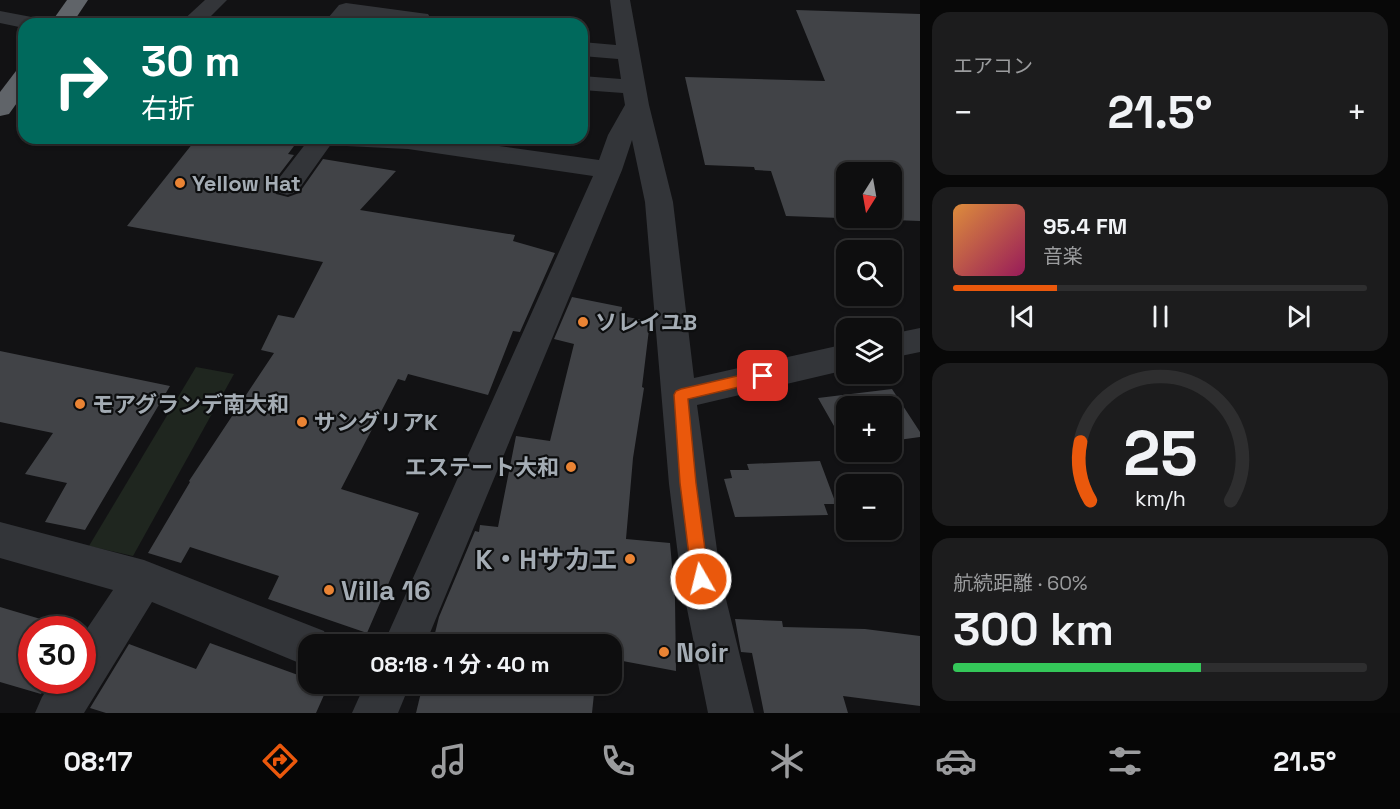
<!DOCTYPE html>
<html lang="ja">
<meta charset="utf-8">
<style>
body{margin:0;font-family:"Space Grotesk","Noto Sans JP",sans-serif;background:#1c1c1d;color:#f1f3f6;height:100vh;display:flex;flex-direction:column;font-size:22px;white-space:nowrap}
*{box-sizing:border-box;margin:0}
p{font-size:20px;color:#9b9c9e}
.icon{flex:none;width:33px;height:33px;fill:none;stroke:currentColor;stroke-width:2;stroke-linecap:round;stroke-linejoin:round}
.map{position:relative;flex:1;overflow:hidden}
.drawer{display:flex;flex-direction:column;gap:12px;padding:12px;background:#080808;width:480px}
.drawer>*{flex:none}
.hud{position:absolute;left:18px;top:18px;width:570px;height:126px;border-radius:18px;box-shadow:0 2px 4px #0004,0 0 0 2px #2e2e2f;background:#00695c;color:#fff;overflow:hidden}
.needle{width:39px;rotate:191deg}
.tools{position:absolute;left:836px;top:162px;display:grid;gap:12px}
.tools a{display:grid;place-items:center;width:66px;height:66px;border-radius:12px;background:#0e0e0f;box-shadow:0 2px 4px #0004,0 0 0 2px #2e2e2f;font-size:30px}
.speed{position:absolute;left:18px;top:616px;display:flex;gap:12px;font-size:30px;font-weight:700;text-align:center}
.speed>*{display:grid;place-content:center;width:78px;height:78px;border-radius:50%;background:#0e0e0f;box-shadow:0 2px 4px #0004,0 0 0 2px #2e2e2f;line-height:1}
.speed .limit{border:9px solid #d22;background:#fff;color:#111}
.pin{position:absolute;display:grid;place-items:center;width:51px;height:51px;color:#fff;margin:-26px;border-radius:12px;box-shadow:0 3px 9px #0006}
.me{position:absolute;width:66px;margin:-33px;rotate:352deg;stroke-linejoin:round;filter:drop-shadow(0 0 4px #0008)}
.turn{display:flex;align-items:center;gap:21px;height:126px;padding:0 24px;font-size:27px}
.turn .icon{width:78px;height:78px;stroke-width:2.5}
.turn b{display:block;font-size:42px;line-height:51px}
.big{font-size:45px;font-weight:700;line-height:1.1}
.drawer .widget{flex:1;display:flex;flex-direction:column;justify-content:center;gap:9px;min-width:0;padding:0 21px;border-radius:18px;background:#1c1c1d}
.drawer .dial{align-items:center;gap:0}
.dial svg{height:156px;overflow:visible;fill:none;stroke:#2e2e2f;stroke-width:7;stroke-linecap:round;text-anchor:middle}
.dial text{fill:#f1f3f6;stroke:none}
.song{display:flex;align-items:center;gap:18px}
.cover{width:72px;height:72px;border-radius:9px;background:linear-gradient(135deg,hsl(30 70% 55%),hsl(330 70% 35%))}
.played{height:6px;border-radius:3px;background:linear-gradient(90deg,#ea580c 25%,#2e2e2f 25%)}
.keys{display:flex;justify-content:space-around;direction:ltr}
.heat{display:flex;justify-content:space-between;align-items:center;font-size:33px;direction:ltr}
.charge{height:9px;border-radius:4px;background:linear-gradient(90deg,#34c759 60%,#2e2e2f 0)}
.trip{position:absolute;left:298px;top:634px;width:324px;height:60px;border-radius:18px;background:#0e0e0f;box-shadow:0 2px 4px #0004,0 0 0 2px #2e2e2f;font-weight:700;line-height:60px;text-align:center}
.tab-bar{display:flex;height:96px;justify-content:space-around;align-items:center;background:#060606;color:#9b9c9e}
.tab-bar .icon{width:42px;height:42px}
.tab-bar .on{color:#ea580c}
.tab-bar b{font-size:27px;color:#f1f3f6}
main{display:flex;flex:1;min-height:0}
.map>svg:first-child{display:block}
</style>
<main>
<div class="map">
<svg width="920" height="713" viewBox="0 0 920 713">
<rect width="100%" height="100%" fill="#121214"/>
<!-- green -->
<path fill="#1f261f" d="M196,367l38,7 -101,182 -44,-10z"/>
<!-- building -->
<g fill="#414347" fill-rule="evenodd">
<path d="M796,10l124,4v207l-134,-5 -15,-45 -16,-1 -1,-3 -49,-2 -20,-88 140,4zM846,172h45v46h-45z"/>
<path d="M197,138h103l-12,16 6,1 -23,30 5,9 12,3 11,-4 24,-34 73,12 -36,39 155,25 -2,6 42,12 -35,79 -7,-1 -25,64 -80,-21 -3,7 -7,-2 -57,110 78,24 -52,120 -99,-34 11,-23 -89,-29 -9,16 -33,-10 42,-71 -1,-1 85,-128 -13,-3 17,-35 16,3 29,-56 -196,-36z"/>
<path d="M572,297l50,10 -1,9 29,5 -8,66 2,1 -11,70 -7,81 44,4 5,56 1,72 -64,-12v-14h-180l7,-28 36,-86 4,1 1,-7 18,2 18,-91 34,5 24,-97 -20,-5z"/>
<path d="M0,351l170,35 -85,144 -40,-8 22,-39 -42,-9 28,-41 -53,-11z"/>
<path d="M892,389l28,43v5l-29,4v-35h-45v41l-28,-49z"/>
<path d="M820,461l16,43h-12l4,11 -93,2 -11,-38 8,-1 -2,-8h19l-2,-6z"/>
<path d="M0,607l71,21 3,-4 11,4 -3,3 -50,-1v51h18l-9,13 -41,-12z"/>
<path d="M735,619l47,2 1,6 82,2 55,7v70l-77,-10 5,17h-84l-12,-60 -11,-1z"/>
<path d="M210,643l99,36v5l19,2 -12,27h-210l-16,-5 39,-64 67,25z"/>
<path d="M423,684h172l-3,29h-176z"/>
</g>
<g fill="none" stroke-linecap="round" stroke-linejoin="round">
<!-- minor -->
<g fill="#333539" fill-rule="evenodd">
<path d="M205,0h22l-24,24h-24z"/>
<path d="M610,0h20l19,105 24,97 21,176 152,-34v26l-149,35 24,174 33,134h-46l-27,-134 -12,-95 -24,-282 -13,-62 -10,30 -197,475h-42l210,-469 -185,-27 -62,-3 -9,-3 -3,-3 -37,52 -10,3 -10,-3 -4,-6 37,-48h131l158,22 9,-25 17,-30 -2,-12 -41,-3v-14l39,3 -3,-20 -36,-3v-14l34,3z"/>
<path d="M346,3l74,10 8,1 3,5 -2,5h-22l-56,-8 -6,8h-22l16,-19z"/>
<path d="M0,11l42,8 3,5h-21v4l-24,-5z"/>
<path d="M920,328v24l-29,6v-24z"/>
<path d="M0,522l144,38 180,71 6,14h-21v22l-157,-65 -68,111h-49l7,-16 11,-16h29v-45l31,-46 -113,-32z"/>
<path d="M365,684h45l-12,29h-46z"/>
</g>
<!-- highway -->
<g fill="#606469" fill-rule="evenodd">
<path d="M67,0h21l-16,24h-22z"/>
<path d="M24,69v24l-15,21 -9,2v-24l16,-21z"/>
</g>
</g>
<!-- route -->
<path fill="#ea580c" stroke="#983908" stroke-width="1.5" d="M763,370l5,2 2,4 -2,4 -80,19 8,84 13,96 -2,6 -6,2 -6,-2 -3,-6 -12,-96 -6,-88 2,-4 5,-2z"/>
<!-- markers -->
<g fill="#ea8434" stroke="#0d0e0f" stroke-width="2">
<circle cx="180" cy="183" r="6"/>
<circle cx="583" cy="322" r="6"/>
<circle cx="80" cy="404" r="6"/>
<circle cx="302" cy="422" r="6"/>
<circle cx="571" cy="467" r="6"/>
<circle cx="630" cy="559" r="6"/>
<circle cx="329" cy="590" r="6"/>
<circle cx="664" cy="652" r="6"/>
</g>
<g text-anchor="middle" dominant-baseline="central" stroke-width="4.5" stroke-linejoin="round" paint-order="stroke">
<!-- poi labels -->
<g font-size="22" font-weight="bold" fill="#a4acb4" stroke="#0d0e0f" text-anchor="start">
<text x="192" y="183">Yellow Hat</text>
<text x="595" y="322">ソレイユB</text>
<text x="92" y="404">モアグランデ南大和</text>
<text x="314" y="422">サングリアK</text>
<text x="559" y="467" text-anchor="end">エステート大和</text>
</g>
<!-- near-poi labels -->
<g font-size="27" font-weight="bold" fill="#a4acb4" stroke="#0d0e0f" text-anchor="start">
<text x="618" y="559" text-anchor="end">K・Hサカエ</text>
<text x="341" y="590">Villa 16</text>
<text x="676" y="652">Noir</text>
</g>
</g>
</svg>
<div class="tools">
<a><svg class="needle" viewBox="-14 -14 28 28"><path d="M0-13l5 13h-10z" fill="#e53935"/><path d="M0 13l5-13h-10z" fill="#9b9c9e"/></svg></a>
<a><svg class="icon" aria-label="search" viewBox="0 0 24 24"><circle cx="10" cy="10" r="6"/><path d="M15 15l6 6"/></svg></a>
<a><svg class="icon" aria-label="layers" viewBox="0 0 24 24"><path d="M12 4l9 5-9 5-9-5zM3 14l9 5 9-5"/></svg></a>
<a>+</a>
<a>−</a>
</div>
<div class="speed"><div class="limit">30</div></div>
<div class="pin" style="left:763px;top:376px;background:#d93025"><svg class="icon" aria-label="arrive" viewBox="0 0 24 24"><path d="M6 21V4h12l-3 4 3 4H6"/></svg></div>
<svg class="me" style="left:701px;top:579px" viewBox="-20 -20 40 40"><circle r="17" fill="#ea580c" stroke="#fff" stroke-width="3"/><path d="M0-11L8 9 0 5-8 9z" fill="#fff"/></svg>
<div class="trip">08:18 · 1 分 · 40 m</div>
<div class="hud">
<div class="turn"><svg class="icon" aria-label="right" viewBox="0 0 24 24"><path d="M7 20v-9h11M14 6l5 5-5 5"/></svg><div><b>30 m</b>右折</div></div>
</div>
</div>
<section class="drawer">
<div class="widget"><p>エアコン</p>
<div class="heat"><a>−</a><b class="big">21.5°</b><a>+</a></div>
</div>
<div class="widget">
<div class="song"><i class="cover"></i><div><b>95.4 FM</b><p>音楽</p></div></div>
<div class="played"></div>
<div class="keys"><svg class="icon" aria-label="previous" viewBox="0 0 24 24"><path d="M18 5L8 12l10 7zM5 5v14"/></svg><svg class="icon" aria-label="pause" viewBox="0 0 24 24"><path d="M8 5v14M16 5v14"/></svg><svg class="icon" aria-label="next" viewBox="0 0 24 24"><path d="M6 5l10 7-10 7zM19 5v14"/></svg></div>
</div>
<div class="widget dial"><svg viewBox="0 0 100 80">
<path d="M14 69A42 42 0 1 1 86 69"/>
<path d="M14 69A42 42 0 0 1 9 39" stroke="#ea580c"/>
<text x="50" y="56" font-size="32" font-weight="700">25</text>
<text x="50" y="72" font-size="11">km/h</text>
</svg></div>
<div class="widget"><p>航続距離 · 60%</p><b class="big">300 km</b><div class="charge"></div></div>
</section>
</main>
<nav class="tab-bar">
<b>08:17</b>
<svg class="icon on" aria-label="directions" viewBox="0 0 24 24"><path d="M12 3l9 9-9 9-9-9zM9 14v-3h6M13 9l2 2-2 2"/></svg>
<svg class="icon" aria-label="music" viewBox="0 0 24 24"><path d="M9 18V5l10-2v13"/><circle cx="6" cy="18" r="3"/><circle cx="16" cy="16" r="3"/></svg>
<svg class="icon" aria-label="phone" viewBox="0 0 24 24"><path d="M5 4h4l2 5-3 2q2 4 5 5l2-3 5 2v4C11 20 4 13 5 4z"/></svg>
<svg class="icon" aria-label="climate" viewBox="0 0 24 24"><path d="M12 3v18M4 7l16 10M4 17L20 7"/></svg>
<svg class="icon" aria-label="car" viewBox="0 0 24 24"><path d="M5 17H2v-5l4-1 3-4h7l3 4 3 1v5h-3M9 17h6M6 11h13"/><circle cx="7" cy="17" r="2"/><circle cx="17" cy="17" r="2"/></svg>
<svg class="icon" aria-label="filters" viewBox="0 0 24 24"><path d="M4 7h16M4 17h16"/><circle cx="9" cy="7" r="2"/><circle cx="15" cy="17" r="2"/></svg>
<b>21.5°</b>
</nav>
